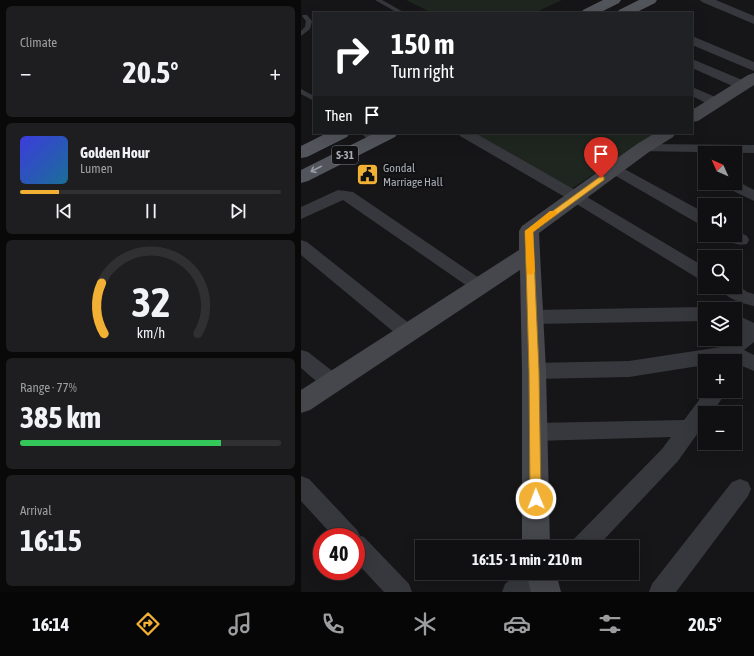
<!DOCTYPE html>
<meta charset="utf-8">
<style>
body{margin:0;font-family:"Asap Condensed",sans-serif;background:#1e1e20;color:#f1f3f6;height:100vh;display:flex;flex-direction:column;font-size:15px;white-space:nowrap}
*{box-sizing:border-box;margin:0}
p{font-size:13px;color:#9c9d9f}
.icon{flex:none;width:22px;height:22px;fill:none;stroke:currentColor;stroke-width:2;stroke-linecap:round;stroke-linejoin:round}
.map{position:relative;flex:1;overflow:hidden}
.details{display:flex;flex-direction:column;gap:6px;padding:6px;background:#09090a;width:301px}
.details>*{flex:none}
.top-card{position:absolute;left:12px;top:12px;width:380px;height:122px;border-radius:0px;box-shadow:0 4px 16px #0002,0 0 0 1px #303032;background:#202124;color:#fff;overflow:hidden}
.needle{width:26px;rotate:315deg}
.tools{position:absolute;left:397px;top:146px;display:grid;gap:8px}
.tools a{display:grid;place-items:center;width:44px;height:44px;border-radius:0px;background:#101012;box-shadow:0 4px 16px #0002,0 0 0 1px #303032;font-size:20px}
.speed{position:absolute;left:12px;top:528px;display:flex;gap:8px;font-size:20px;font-weight:700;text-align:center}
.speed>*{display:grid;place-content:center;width:52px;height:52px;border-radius:50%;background:#101012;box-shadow:0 4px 16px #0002,0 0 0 1px #303032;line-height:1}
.speed .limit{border:6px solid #d22;background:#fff;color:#111}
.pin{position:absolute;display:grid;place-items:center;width:34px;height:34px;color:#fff;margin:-41px -17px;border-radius:50% 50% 50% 0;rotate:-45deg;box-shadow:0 0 4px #0007}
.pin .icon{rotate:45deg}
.me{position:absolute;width:44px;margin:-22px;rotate:359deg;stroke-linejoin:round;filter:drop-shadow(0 0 3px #0008)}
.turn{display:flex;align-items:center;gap:14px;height:84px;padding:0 12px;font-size:18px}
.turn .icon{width:52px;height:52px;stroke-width:2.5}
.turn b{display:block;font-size:28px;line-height:34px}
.then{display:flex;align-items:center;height:38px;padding:0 12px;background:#0003;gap:8px;font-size:15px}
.big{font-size:30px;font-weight:700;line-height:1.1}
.details .card{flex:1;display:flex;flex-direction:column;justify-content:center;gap:6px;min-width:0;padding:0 14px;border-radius:6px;background:#1e1e20}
.details .dial{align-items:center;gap:0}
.dial svg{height:104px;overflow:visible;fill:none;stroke:#303032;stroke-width:7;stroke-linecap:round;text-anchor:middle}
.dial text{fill:#f1f3f6;stroke:none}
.song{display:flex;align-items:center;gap:12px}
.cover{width:48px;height:48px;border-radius:6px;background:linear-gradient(135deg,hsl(240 70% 55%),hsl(200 70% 35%))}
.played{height:4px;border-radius:2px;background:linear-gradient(90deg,#f2b134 15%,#303032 15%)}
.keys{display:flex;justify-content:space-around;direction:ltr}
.heat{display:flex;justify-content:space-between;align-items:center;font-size:22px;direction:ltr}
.charge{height:6px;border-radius:3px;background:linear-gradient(90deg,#34c759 77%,#303032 0)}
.trip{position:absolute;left:114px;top:540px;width:224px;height:40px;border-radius:0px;background:#101012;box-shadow:0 4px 16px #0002,0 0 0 1px #303032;font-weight:700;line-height:40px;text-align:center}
.menu{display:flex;height:64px;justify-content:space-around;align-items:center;background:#060607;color:#9c9d9f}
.menu .icon{width:28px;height:28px}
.menu .selected{color:#f2b134}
.menu b{font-size:18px;color:#f1f3f6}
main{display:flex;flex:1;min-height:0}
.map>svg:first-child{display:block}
</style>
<main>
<section class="details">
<div class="card"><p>Climate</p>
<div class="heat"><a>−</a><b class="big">20.5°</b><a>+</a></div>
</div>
<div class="card">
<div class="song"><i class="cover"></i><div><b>Golden Hour</b><p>Lumen</p></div></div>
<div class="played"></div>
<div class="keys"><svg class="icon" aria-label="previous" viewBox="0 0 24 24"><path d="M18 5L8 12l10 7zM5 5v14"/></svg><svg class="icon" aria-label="pause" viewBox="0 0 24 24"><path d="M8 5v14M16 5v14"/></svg><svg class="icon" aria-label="next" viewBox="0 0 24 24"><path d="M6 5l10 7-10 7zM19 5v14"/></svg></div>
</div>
<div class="card dial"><svg viewBox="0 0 100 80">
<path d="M14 69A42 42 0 1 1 86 69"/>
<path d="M14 69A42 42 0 0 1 12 30" stroke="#f2b134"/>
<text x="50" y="56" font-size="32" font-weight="700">32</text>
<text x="50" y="72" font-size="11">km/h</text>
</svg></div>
<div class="card"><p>Range · 77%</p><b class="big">385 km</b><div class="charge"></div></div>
<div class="card"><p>Arrival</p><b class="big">16:15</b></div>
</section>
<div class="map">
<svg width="453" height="592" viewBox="0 0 453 592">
<rect width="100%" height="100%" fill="#161618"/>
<!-- green -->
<g fill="#1e261f">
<path d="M105,0h156l-28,13h-102z"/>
<path d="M177,133h177l-87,58 -95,-55z"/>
</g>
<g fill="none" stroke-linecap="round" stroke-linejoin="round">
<!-- lane -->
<g fill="#37383d" fill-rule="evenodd">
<path d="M74,0h7l23,13h-7z"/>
<path d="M2,15h4l5,6 -2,8 -9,7v-5l4,-4 1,-6 -4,-5z"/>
<path d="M0,89l13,7v5l-13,-7z"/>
<path d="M59,133h9l10,7 -1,2h-6z"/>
</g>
<!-- street -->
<g fill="#37383d" fill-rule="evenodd">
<path d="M399,0h16l38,16v8l-52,-22z"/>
<path d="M391,36l62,26v9l-62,-26z"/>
<path d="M391,59l55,23 2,3 -2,3h-10l-45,-20z"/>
<path d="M391,87l28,12 2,3 -2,3 -5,1 -5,-1 -18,-9z"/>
<path d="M157,133h17l107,61 123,73v14l-6,-2 -129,-79 -110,-64z"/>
<path d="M342,144l111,1v8l-116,-2 -2,-3 2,-3z"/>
<path d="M313,164l5,2 86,47v12l-6,-1 -90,-52 -3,-3 3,-3z"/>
<path d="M434,180l19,10v11l-31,-15 -3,-3h15z"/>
<path d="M37,190l15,2 132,90 3,4 -3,4 -6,2 -6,-2 -130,-90 -42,19v-12z"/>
<path d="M434,230l12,6 2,4 -2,4c-9,2 -18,-1 -23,-9h11z"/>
<path d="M0,240l6,2 108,86 2,5 -2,5 -7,2 -7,-2 -100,-83z"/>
<path d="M434,283l12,9 7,2v12c-13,-3 -28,-7 -35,-19h16z"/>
<path d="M404,307l5,2h-5v12l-173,3 -7,-2 -2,-5 2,-5 7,-2z"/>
<path d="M434,314l19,9v19l-10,8 10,5v16l-19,-8v-2h-30v4l-76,12 -95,2 -7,-3 -3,-5 3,-5 7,-3 95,-2 92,-14 11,-8h3v-2l5,-4 -5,-3z"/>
<path d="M0,350l7,2 32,25 3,5 -3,5c-15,5 -28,-10 -39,-19z"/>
<path d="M405,391h21l-15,22h-7v10l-27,38 -81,86h-27l4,-8 88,-90 9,-12 -136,4 -7,-3 -3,-6 3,-6 7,-3 149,-3z"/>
<path d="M0,476l8,3 48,51 3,6 4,1 45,47 3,8h-28l-28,-30v-25h-22l-33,-36z"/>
<path d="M439,479l8,3 3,7 -3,7 -72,96h-27l3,-8 80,-102z"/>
<path d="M216,573h29l-4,8 -11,11h-29l3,-8z"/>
</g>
<!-- secondary -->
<g fill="#45474d" fill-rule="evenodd">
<path d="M453,73v12l-56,36 -6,1v-12l56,-35z"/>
<path d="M354,133h21l-3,4 -24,15 -110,81 7,138 4,176h-28v-176l-2,-101 -210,140 -9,3v-23l218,-140v-19l3,-5 115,-82z"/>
<path d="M225,573h30l5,19h-30z"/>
</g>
<!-- primary -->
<g fill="#53555c" fill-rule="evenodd">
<path d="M302,0h18l-2,3 -20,10h-18l2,-3z"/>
<path d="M338,0h18l-2,3 -20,10h-18l2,-3z"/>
<path d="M26,133h23l-3,4 -40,20 -6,1v-12z"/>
<path d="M74,133h23l-3,4 -87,44 -7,2v-13z"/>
</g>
</g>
<!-- one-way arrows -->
<defs><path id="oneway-shaft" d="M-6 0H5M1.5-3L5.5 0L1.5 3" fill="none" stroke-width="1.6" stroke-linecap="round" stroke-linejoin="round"/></defs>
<use stroke="#979ba6" href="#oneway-shaft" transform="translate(15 169) rotate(153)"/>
<!-- route -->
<path fill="#f2b134" stroke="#9d7322" d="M300,176l3,1v3l-71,52 6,139 2,128 -1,3 -4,2 -4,-2 -2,-3 -1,-128 -4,-140z"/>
<!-- slow -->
<path fill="#f59e0b" d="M249,211h6l1,2 -24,19 2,40 -4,3 -4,-1 -2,-43z"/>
<!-- icons -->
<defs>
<symbol id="civic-square" viewBox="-11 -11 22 22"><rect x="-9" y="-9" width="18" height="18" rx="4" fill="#f2b134" stroke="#111113"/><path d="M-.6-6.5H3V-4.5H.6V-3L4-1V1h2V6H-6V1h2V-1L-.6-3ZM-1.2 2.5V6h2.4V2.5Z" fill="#111"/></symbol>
</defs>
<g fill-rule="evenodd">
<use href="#civic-square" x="54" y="162" width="25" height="25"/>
</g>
<g text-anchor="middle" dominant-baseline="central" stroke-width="4" stroke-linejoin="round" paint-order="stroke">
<!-- shield labels -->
<rect fill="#111113" stroke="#7b7e86" stroke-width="1" x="31" y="146" width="26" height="18" rx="3"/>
<g font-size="11" font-weight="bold" fill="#a8adb8">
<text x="44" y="155">S-31</text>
</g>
<!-- poi labels -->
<g font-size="12" fill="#a8adb8" stroke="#111113" text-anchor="start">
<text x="82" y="168">Gondal<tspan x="82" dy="14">Marriage Hall</tspan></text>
</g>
</g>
</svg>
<div class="tools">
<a><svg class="needle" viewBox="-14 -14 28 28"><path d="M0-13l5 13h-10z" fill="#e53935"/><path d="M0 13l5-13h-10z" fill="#9c9d9f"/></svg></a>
<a><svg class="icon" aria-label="sound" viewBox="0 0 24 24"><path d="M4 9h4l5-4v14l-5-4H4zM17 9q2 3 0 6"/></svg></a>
<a><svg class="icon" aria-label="search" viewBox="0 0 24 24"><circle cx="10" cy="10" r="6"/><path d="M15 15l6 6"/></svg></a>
<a><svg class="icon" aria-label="layers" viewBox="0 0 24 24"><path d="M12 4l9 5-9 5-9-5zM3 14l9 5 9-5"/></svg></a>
<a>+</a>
<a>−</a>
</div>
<div class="speed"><div class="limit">40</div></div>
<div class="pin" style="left:300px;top:178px;background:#d93025"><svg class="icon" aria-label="arrive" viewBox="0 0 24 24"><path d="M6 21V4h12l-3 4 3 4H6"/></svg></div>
<svg class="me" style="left:235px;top:499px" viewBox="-20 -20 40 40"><circle r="17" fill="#f2b134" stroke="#fff" stroke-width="3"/><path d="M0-11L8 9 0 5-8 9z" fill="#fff"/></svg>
<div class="trip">16:15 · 1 min · 210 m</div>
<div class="top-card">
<div class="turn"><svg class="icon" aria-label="right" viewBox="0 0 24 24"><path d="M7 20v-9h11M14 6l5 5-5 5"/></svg><div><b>150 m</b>Turn right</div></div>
<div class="then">Then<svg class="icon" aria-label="arrive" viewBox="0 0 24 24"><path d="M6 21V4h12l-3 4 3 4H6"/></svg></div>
</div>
</div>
</main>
<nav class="menu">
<b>16:14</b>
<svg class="icon selected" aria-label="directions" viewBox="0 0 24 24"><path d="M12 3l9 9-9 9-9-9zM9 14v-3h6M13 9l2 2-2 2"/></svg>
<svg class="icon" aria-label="music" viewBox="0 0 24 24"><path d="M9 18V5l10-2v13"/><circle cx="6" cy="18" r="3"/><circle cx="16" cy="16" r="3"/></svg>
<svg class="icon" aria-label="phone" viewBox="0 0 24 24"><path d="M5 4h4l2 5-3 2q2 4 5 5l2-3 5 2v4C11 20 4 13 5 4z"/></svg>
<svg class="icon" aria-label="climate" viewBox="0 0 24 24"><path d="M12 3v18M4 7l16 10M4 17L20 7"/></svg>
<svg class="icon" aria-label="car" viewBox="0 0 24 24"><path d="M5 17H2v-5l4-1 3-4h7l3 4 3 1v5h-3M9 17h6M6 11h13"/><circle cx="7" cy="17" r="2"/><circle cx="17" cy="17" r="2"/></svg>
<svg class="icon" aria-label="filters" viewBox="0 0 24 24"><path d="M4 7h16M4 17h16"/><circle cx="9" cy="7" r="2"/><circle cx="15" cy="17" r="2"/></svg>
<b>20.5°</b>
</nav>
